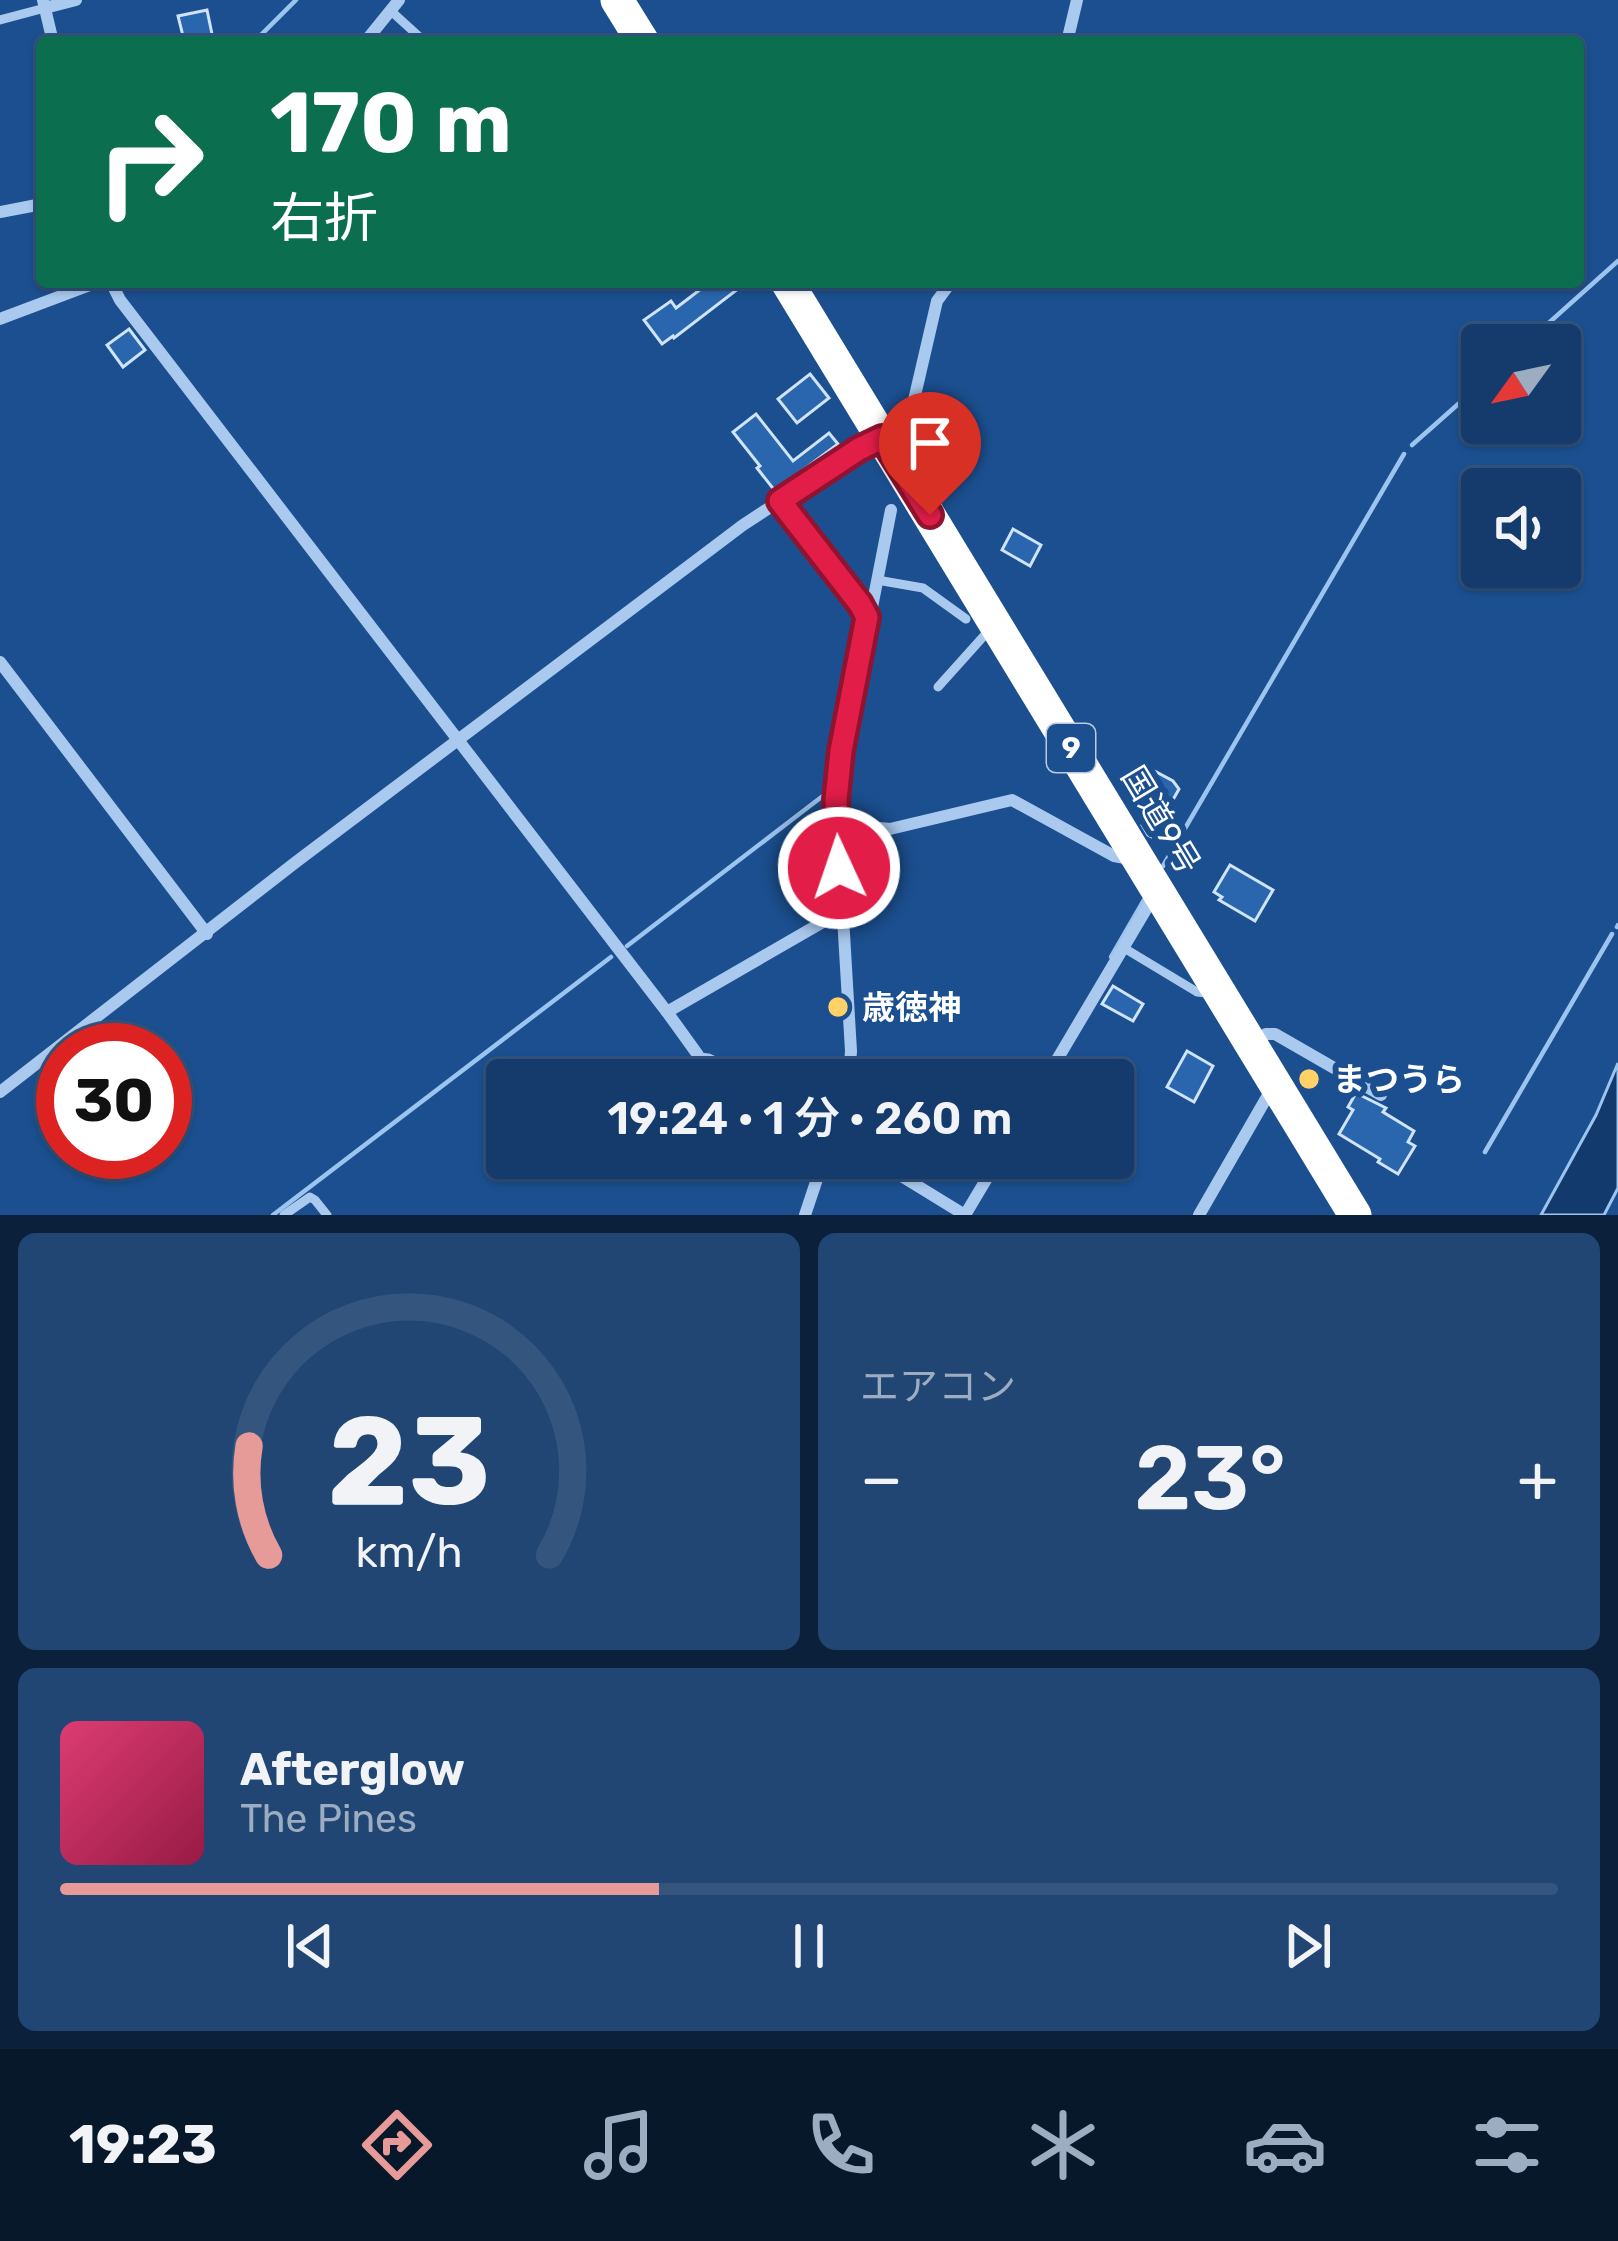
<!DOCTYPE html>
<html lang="ja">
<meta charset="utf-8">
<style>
body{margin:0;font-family:Rubik,"Noto Sans JP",sans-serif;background:#214673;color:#f1f3f6;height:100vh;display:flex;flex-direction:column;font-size:45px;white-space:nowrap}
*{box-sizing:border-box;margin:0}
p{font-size:39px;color:#9dadc1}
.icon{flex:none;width:66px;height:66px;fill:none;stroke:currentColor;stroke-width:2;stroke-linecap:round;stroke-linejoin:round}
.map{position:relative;height:1215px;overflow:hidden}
.drawer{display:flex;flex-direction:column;gap:18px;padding:18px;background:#0b203b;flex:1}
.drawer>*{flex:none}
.hud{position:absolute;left:36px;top:36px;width:1548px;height:252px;border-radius:12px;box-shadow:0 3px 9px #0004,0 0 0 3px #33557e;background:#0b6e4f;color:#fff;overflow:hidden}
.needle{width:78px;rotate:237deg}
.tools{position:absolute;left:1461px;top:324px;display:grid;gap:24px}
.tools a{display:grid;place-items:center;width:120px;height:120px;border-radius:12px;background:#143b6b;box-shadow:0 3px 9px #0004,0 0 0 3px #33557e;font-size:60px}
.speed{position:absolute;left:36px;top:1023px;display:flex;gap:24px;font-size:60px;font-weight:700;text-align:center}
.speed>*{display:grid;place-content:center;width:156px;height:156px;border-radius:50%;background:#143b6b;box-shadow:0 3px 9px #0004,0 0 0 3px #33557e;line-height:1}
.speed .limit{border:18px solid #d22;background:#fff;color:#111}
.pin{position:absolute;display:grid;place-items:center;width:102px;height:102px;color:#fff;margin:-123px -51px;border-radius:50% 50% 50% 0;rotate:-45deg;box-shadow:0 0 12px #0007}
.pin .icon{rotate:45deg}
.me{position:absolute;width:132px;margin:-66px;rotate:357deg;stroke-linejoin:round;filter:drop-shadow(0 0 9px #0008)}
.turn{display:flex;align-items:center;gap:42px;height:252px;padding:0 36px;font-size:54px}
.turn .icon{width:156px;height:156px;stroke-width:2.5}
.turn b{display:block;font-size:84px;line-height:102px}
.big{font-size:90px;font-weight:600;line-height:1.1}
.drawer .widget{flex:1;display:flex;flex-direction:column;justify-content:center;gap:18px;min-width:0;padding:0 42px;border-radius:18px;background:#214673}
.drawer .dial{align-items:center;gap:0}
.dial svg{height:312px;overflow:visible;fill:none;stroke:#33557e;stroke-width:7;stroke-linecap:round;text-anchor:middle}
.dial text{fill:#f1f3f6;stroke:none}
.song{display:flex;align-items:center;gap:36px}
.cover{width:144px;height:144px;border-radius:18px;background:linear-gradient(135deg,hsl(340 70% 55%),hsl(340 70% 35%))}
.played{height:12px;border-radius:6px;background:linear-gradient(90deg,#e69b98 40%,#33557e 40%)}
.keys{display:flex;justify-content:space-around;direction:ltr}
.heat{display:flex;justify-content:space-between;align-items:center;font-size:66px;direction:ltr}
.drawer .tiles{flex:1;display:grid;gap:18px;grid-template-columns:1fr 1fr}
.widget:last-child{grid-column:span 2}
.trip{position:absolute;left:486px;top:1059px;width:648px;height:120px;border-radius:12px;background:#143b6b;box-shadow:0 3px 9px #0004,0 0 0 3px #33557e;font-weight:600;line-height:120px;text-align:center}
.tabs{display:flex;height:192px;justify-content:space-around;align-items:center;background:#08182b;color:#9dadc1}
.tabs .icon{width:84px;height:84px}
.tabs .active{color:#e69b98}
.tabs b{font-size:54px;color:#f1f3f6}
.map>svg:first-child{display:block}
</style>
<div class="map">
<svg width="1618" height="1215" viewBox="0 0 1618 1215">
<rect width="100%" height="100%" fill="#1b4f8f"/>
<!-- water -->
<path fill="#123a6d" stroke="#9cc4f0" stroke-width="3" d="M1618,1063v125l-14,27h-63l55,-100z"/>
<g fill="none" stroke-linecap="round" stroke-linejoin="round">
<!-- stream -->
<g stroke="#9cc4f0" stroke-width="4.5">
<path d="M254,42l42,-42"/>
<path d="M1524,345l94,-84"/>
<path d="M1412,445l70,-62"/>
<path d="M1163,866l241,-412"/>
<path d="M1617,927l1,-2"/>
<path d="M627,946l201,-154"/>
<path d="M1111,957l33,-57"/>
<path d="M1485,1152l127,-218"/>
<path d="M273,1215l338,-258"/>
</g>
</g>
<!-- building -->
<g fill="#2a66ad" stroke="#cfe3fa" stroke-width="3">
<path d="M207,10l5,24 -28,6 -6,-24z"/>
<path d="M710,282h37l-73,56 -1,-2 -11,8 -18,-24 27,-19 5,7z"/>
<path d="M129,329l16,21 -22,17 -16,-22z"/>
<path d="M810,374l19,24 -32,25 -19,-24z"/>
<path d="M756,414l37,47 36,-28 9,11 -63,47 -18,-23 3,-2 -27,-34z"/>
<path d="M1013,529l28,16 -11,21 -28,-16z"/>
<path d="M1147,767l26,14 6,8 -9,16 4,2 -18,32 -8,-4 -6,-10 17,-29 -22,-13z"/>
<path d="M1230,865l43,25 -18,31 -36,-21 3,-3 -8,-5z"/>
<path d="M1113,986l30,18 -10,17 -31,-17z"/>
<path d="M1187,1051l26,15 -19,36 -27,-15z"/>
<path d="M1356,1093l30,15 -3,4 31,19 -6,11 7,4 -17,28 -20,-12 2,-3 -41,-25 14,-24 -5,-3z"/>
</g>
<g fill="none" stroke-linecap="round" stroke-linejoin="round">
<!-- lane -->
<g stroke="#a9c9ee" stroke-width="9">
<path d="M391,11l34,31"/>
<path d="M0,20l45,-12"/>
<path d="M877,580l46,8 43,31"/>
<path d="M938,687l53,-59"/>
<path d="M1124,948l73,44 9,1 6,-2"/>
<path d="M700,1058c15,-3 17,8 26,18l40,-3"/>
<path d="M284,1215l26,-18 5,3 12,15"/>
</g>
<!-- street -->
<g stroke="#a9c9ee" stroke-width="12">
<path d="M43,0l10,42"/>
<path d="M45,8l31,-8"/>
<path d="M365,42l34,-42"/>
<path d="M1067,42l10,-42"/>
<path d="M0,212l42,-8"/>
<path d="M111,282l9,18 547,712 31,43 7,25"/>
<path d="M0,319l98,-37"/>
<path d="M780,501l80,103 7,13 -26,134 -5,49 15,251 -2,29"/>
<path d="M866,614l6,-7 19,-97"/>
<path d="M0,662l207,272"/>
<path d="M837,824l53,5 122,-29 102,56 16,3"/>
<path d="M667,1012l175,-101"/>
<path d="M1251,1043l15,-9h9l106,61"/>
<path d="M1045,1080l109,-184"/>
<path d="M0,1092l296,-230 447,-337 116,-76 42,-23 13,-26 23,-99 14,-19"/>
<path d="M774,1158l48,8"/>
<path d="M872,1158l93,57"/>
<path d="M805,1215l19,-57"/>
<path d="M965,1215l34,-57"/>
<path d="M1199,1215l72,-125"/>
</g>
<!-- highway -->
<g stroke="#fff" stroke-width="33">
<path d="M617,0l26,42"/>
<path d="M787,282l568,933"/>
</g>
</g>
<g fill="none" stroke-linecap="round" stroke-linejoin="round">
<defs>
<path id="route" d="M839,868l-3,-68 5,-49 26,-134 -7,-13 -80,-103 79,-52 23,-11 48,77"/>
</defs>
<!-- route casing -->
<use href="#route" stroke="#92132f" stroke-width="30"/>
<!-- route -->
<use href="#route" stroke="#e11d48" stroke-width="21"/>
</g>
<!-- markers -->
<g fill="#ffd166" stroke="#1b4f8f" stroke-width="4.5">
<circle cx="838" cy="1007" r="12"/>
<circle cx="1309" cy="1079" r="12"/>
</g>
<g text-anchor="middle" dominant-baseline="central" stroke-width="12" stroke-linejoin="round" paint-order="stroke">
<!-- shield labels -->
<rect fill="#1b4f8f" stroke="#bbcadd" stroke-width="3" x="1047" y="724" width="48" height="48" rx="9"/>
<g font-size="30" font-weight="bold" fill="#fff">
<text x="1071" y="748">9</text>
</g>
<!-- street labels -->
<g font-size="33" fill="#fff" stroke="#1b4f8f">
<text transform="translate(1161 820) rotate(59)">国道9号</text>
</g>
<!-- poi labels -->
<g font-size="33" font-weight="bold" fill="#fff" stroke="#1b4f8f" text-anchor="start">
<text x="862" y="1007">歳徳神</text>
<text x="1333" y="1079">まつうら</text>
</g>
</g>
</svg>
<div class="tools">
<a><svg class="needle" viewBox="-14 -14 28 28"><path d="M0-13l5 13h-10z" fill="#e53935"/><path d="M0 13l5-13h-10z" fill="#9dadc1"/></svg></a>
<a><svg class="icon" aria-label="sound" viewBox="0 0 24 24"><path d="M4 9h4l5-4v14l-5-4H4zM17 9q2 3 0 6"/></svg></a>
</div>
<div class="speed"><div class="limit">30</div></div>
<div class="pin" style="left:930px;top:515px;background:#d93025"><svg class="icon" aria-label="arrive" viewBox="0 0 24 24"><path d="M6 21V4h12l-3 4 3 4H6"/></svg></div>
<svg class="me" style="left:839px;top:868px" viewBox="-20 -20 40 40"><circle r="17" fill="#e11d48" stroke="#fff" stroke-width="3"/><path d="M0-11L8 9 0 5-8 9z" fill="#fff"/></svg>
<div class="trip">19:24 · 1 分 · 260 m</div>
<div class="hud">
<div class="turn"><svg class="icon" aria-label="right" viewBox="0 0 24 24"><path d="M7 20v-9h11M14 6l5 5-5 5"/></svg><div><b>170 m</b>右折</div></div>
</div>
</div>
<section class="drawer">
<div class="tiles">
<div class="widget dial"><svg viewBox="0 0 100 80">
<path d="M14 69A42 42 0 1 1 86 69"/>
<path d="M14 69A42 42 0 0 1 9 41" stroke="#e69b98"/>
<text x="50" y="56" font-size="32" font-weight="700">23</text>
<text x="50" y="72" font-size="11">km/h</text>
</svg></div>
<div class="widget"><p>エアコン</p>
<div class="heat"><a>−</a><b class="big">23°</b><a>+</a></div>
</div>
<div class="widget">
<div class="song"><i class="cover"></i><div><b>Afterglow</b><p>The Pines</p></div></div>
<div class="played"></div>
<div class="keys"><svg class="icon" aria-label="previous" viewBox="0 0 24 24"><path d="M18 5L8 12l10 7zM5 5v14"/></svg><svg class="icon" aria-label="pause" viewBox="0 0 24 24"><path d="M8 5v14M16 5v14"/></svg><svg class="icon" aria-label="next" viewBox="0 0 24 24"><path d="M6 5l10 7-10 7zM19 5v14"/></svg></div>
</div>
</div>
</section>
<nav class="tabs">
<b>19:23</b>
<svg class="icon active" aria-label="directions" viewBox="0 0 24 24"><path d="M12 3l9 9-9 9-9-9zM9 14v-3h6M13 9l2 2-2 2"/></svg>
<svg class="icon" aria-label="music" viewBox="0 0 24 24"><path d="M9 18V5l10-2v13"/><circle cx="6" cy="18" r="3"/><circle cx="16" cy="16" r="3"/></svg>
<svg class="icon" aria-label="phone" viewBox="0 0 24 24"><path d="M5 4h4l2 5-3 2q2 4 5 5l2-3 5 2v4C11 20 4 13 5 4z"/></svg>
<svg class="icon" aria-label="climate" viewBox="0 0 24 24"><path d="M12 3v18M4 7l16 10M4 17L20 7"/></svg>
<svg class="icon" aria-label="car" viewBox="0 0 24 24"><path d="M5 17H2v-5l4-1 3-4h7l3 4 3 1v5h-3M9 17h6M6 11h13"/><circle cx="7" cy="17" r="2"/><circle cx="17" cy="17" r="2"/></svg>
<svg class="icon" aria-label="filters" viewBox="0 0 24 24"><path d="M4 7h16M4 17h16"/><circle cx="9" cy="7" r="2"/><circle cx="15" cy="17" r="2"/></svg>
</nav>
